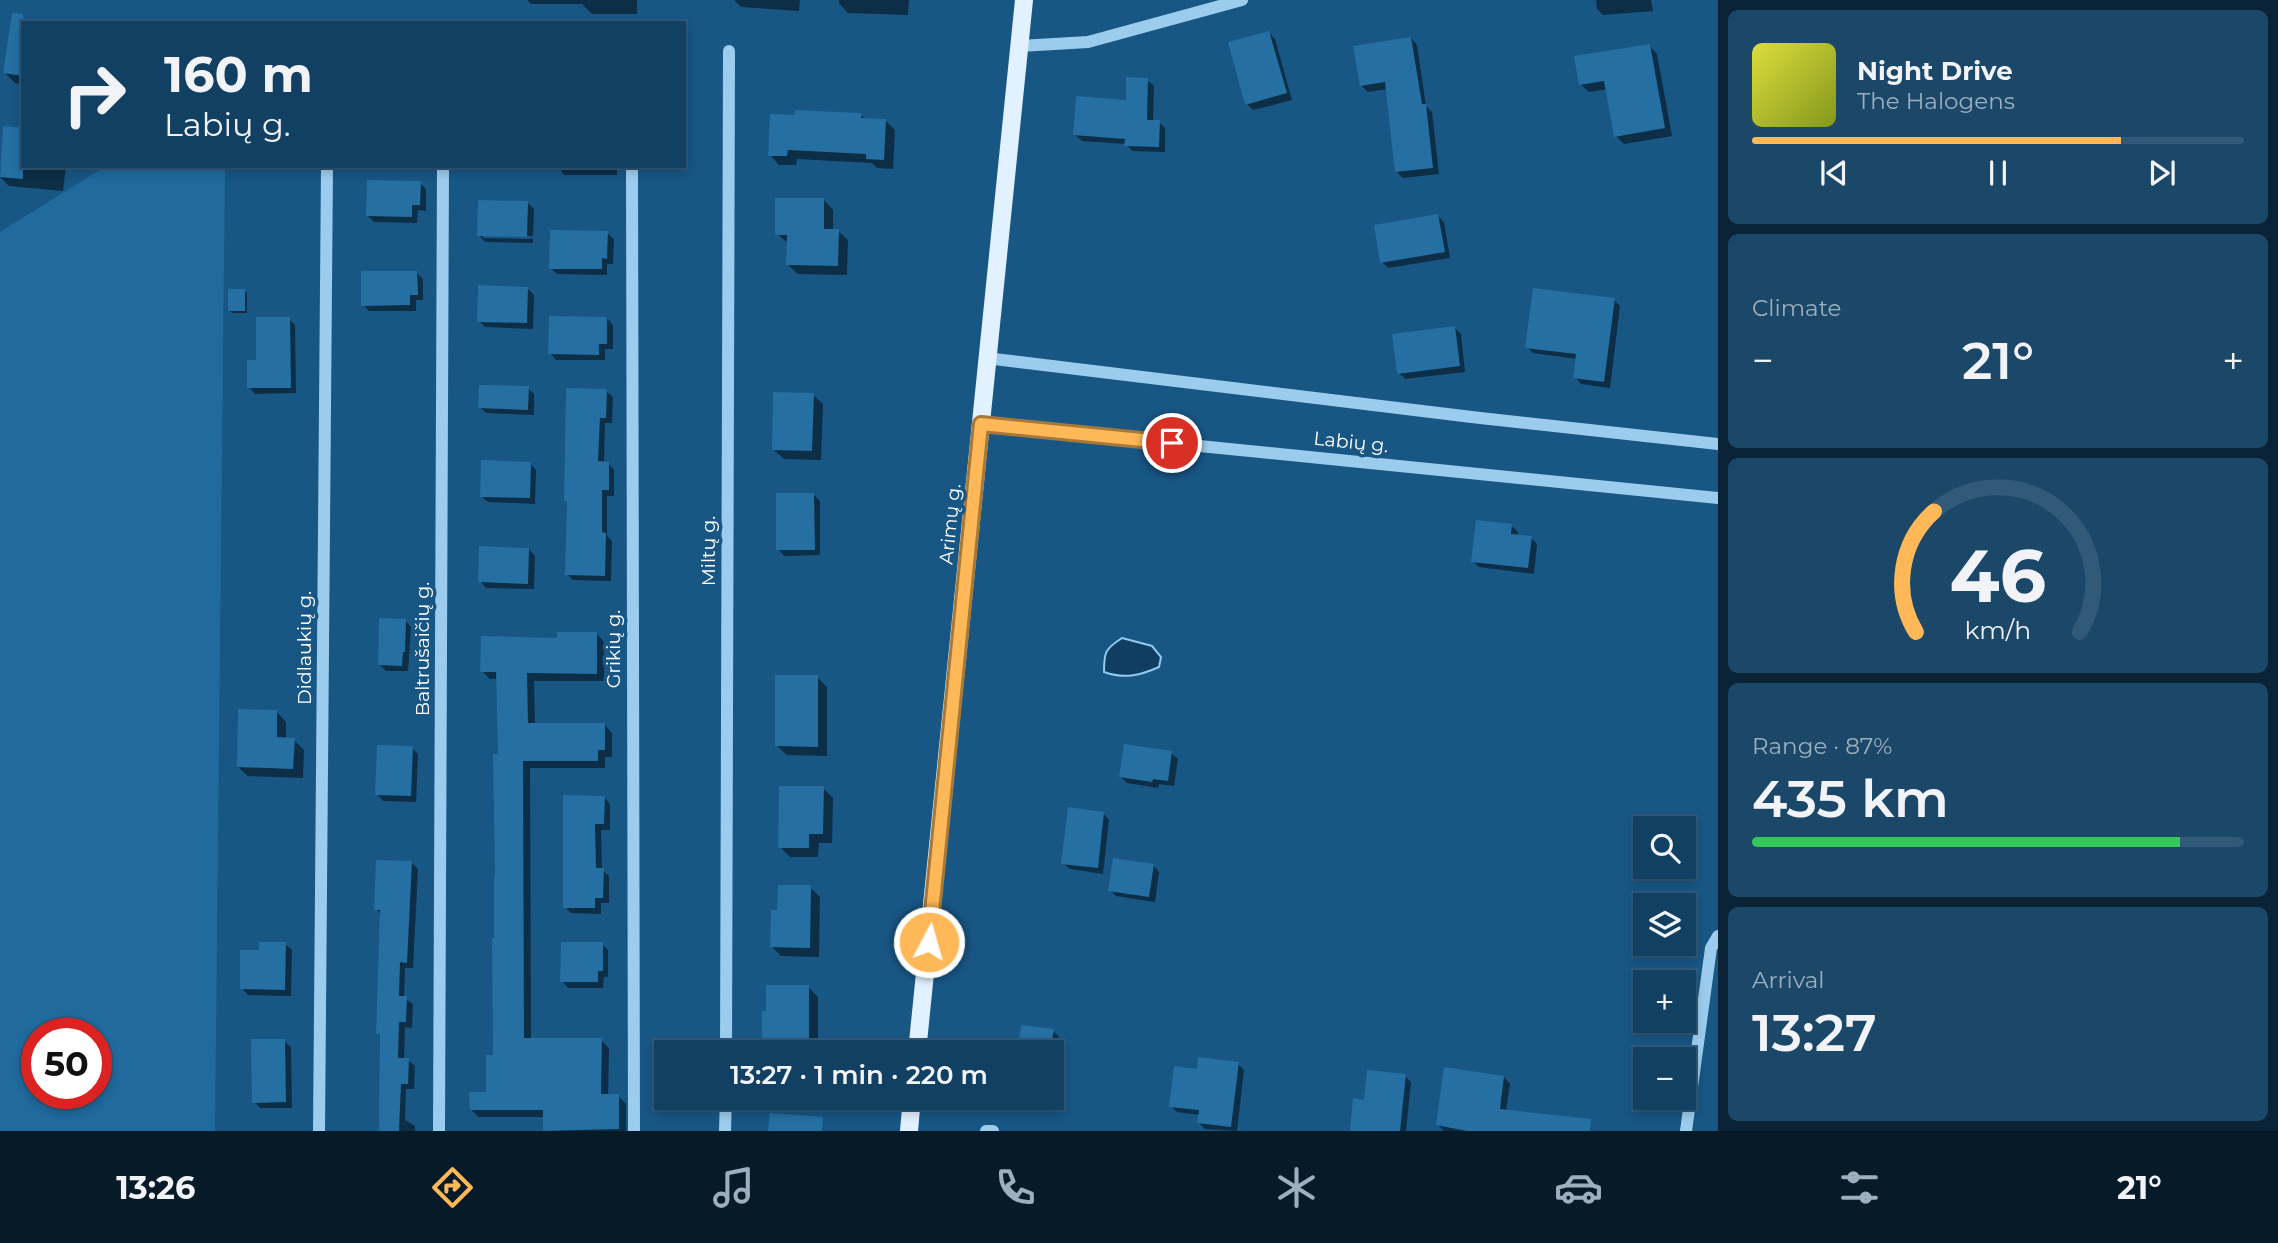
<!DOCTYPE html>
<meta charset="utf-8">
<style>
body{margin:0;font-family:Montserrat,sans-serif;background:#1b4769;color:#f1f3f6;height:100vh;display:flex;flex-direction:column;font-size:26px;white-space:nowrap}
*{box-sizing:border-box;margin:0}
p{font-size:23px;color:#9cafbe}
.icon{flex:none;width:38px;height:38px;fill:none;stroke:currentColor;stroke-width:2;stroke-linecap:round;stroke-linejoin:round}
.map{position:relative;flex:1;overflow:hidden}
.side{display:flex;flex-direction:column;gap:10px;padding:10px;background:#0a2336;width:560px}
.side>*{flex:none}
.top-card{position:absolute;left:21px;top:21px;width:665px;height:147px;border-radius:0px;box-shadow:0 4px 10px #0003,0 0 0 2px #315978;background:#124063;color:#f1f3f6;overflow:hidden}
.fabs{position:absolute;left:1633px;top:816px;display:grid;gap:14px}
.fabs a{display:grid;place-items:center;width:63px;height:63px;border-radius:0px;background:#124063;box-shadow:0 4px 10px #0003,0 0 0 2px #315978;font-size:35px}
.speed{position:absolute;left:21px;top:1018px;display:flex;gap:14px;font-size:35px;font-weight:700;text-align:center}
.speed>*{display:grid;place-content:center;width:91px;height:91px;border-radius:50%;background:#124063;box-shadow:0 4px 10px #0003,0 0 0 2px #315978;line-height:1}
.speed .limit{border:10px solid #d22;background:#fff;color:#111}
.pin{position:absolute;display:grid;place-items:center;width:60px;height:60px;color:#fff;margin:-30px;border:4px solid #fff;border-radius:50%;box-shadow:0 2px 7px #0007}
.me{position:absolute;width:77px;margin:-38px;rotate:6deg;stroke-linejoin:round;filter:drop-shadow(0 0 5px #0008)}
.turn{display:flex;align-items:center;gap:24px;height:147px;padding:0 28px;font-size:32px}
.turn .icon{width:91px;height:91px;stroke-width:2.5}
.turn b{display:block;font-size:49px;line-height:60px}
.big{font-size:52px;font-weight:600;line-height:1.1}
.side .card{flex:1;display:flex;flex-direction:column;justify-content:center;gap:10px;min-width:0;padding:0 24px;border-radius:10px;background:#1b4769}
.side .dial{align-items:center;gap:0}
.dial svg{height:182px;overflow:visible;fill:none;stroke:#315978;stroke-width:7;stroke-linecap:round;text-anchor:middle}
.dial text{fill:#f1f3f6;stroke:none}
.song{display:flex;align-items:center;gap:21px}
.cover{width:84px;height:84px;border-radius:10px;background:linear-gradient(135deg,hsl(60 70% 55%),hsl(70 70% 35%))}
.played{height:7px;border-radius:4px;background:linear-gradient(90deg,#ffb858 75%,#315978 75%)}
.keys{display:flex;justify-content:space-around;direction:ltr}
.heat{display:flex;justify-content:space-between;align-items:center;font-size:38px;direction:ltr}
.charge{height:10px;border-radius:5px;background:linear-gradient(90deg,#34c759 87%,#315978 0)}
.trip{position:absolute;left:654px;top:1040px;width:410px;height:70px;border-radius:0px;background:#124063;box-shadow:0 4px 10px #0003,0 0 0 2px #315978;font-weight:600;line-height:70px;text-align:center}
.menu{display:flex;height:112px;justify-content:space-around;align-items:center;background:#071a28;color:#9cafbe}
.menu .icon{width:49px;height:49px}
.menu .current{color:#ffb858}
.menu b{font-size:32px;color:#f1f3f6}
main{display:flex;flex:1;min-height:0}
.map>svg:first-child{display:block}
</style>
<main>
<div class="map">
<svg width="1718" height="1131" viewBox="0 0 1718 1131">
<rect width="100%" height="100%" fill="#185684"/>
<!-- green -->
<path fill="#206a9e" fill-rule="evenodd" d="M106,166h119l-10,965h-215v-899zM37,1034h59v60h-59z"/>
<!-- water -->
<path fill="#0f3e62" stroke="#8fc9ef" stroke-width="2" d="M1122,638l30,8 9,11 -2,10c-20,9 -35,12 -55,5 0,-20 1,-23 18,-34z"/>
<!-- shadow -->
<g fill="#0007">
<path d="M527,0h110v14h-45l-10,-10h-51z"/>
<path d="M734,0h66l-1,11 -58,-4z"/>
<path d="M839,0h70l-1,15 -60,-2 -9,-10z"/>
<path d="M1596,0h55l2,11 -50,4 -6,-6z"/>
<path d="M199,19l16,4h-17z"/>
<path d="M23,26v58l-8,-1 -10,-10z"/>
<path d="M1269,33l6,6 17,61 -39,10 -6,-6z"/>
<path d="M1411,38l6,7 9,61 6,6 7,62 -36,4 -7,-7 -8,-82 -20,3 -7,-7z"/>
<path d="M1649,45l8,9 15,82 -48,8 -8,-8 -8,-47 -19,3 -9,-8z"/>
<path d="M1147,80l7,6 -1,36h6l6,6v24l-33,-1 -6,-7 -44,-3 -7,-6 52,-33z"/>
<path d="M861,115l5,5 20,1 9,9 -2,39 -16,-1 -5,-5 -75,-4 -1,6h-17l-9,-10z"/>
<path d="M4,128l19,38h43l-3,25 -54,-5 -9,-9z"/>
<path d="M558,166h59v9h-53z"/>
<path d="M420,183l6,6v22l-8,-1 -1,13 -43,-1 -6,-6z"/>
<path d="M824,200l9,10v20l5,1 10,9 -1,35 -49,-1 -10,-9 1,-21 -12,-10z"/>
<path d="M528,203l6,6 -1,27 -50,-2v4l50,1v4l-48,-1 -6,-7z"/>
<path d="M1438,216l6,6 6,36 -62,10 -6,-6z"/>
<path d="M607,233l7,6 -1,25h-6v11l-50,-1 -7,-6z"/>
<path d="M416,272l7,7v21h-7v11h-47l-6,-6z"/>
<path d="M528,289l6,6 -1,34 -48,-2 -6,-6z"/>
<path d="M244,291l3,2v20h-15l-2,-2z"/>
<path d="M1614,300l6,6 -10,82 -29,-4 -6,-7 2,-18 -44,-6 -6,-6z"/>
<path d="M607,318l6,7v24h-8v11h-49l-6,-7z"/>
<path d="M289,319l6,6 1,68 -41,1 -6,-7 9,-25z"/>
<path d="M1455,328l6,6 4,38 -60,7 -6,-6z"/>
<path d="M528,388l6,6v21l-48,-2 -6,-6z"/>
<path d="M606,391l7,6 -1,26h-7l-1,40h4l6,7v26h-7v40l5,5 -1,40 -38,-1 -6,-6 2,-71 -3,-3z"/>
<path d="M813,395l10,9 -2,56 -37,-1 -10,-9z"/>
<path d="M530,464l6,6 -1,34 -47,-2 -7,-6z"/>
<path d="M814,495l6,6v54l-36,1 -6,-7z"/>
<path d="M1512,526l6,6 -1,4 14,2 6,6 -3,30 -55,-7 -6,-6z"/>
<path d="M529,549l6,7 -1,33 -48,-1 -6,-7z"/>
<path d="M405,620l6,7 -3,44h-22l-6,-6z"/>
<path d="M597,634l7,8v39h-70l1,43 70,1 7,8v24h-7v11h-75l1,271 70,1 8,8 -1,48h10l8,8v27h-81v-14h-66l-8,-7 17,-17 7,-36 5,-301 -2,-77h-8l-8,-8 77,-31z"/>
<path d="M817,677l10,10v69l-40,-1 -10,-9z"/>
<path d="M277,712l9,10v17l8,1 10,10 -1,28 -55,-2 -10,-9z"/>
<path d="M412,748l6,6 -2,48 -33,-1 -6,-7z"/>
<path d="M1171,753l7,6 -4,27 -15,-2 -1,4 -31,-5 -6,-6z"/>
<path d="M823,788l10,10 -1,45h-13l-1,14h-28l-10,-10z"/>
<path d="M604,797l6,7v26h-9l1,40 7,6v27h-8v11l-30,-1 -6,-6z"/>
<path d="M1103,813l6,7 -6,54 -33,-5 -7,-6z"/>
<path d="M412,863l6,6 -5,99h-8l-1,30 9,6 -1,24 -7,-1 -1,33h4l7,6 -1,23h-8l-1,31 10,6v5h-34l1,-94 -4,-4 3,-119 -5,-5z"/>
<path d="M1153,865l6,7 -4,30 -39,-6 -6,-6z"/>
<path d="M810,887l10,10 -1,60 -38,-1 -9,-9 6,-35z"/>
<path d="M285,944l7,6 -1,46 -43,-1 -6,-7 19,-36z"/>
<path d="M602,944l6,6v27h-4l-1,11h-35l-6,-7z"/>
<path d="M808,987l10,10v55h-48l-7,-7z"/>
<path d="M1053,1031l6,6 -3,20 6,5 -3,19 -7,-2v-27h-32z"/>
<path d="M284,1041l7,6 1,61h-32l-6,-6z"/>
<path d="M1238,1064l6,6 -7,61 -32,-2 -6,-6 1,-8 -23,-3 -6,-6 27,-35z"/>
<path d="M1405,1076l6,6 -5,49h-55l14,-29z"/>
<path d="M1504,1077l6,7 -4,27 75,20h-137l-6,-6z"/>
</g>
<!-- building -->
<g fill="#266fa3">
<path d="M12,13l11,1v62l-20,-3z"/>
<path d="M1269,31l18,62 -42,12 -17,-63z"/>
<path d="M1411,37l11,67h4l7,64 -38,4 -10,-90 -25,4 -7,-40z"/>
<path d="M1650,44l15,84 -51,9 -10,-56 -25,4 -5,-29z"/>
<path d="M1126,77l22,1 -1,42h13l-1,27 -35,-1 1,-7 -52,-4 3,-39 50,4z"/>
<path d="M795,110l67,3 -1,5 25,1 -2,41 -18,-1v-5l-78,-4 -1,6h-19l2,-42 25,1z"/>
<path d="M3,126l20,2v51l-23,-2z"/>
<path d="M367,180l54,1 -1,24h-8v12l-46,-1z"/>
<path d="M775,198h49v31h15l-1,37 -52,-1 1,-30h-12z"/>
<path d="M478,200l50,1 -1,36 -50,-1z"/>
<path d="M1438,214l7,38 -65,11 -6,-38z"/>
<path d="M550,230l58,1 -1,28 -5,-1v11h-53z"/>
<path d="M361,271h56l1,24h-8v10l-49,1z"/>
<path d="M478,285l50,2 -1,36 -50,-1z"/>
<path d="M1533,288l82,10 -11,84 -31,-4 3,-24 -51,-6z"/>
<rect x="228" y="289" width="17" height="22"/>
<path d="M549,316l58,1v27h-8v11l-51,-1z"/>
<path d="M256,317h34l1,71h-44v-28h9z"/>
<path d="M1455,326l5,40 -63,8 -5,-40z"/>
<path d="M479,385l50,1 -1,24 -50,-2z"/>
<path d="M566,388l41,1 -1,29h-6l-2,43 11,1v28h-7v42l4,1 -1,43 -40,-1 2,-74h-3z"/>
<path d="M773,392l41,1 -2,58 -40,-1z"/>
<path d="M481,460l50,2 -1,36 -50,-1z"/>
<path d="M776,493h38l1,57h-39z"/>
<path d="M1476,520l36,4 -1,10 21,2 -4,32 -57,-6z"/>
<path d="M479,546l50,2 -1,36 -50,-2z"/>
<path d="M379,618l27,1 -1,33h-2l-1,14 -24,-1z"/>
<path d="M557,632h40v42l-70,-1 1,50h77v27h-7v11h-75l1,277h78l-1,56h18v35l-76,2v-21h-73l-1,-18h17v-37h7l-1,-117h2v-62h1l-2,-122h5l-2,-82h-16l1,-36 76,2z"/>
<path d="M775,675h43v72l-43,-1z"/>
<path d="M238,709l39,1v27l18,1 -2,31 -56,-2z"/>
<path d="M1124,744l48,7 -4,30 -15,-2 -1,3 -33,-5z"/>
<path d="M377,745l36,1 -2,50 -36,-1z"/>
<path d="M779,786h45l-1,48h-14v14h-31z"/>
<path d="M563,795l42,1 -1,28h-9l1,44h8l-1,30h-8v10h-32z"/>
<path d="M1068,807l36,5 -6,56 -37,-4z"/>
<path d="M1113,858l41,6 -5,33 -41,-6z"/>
<path d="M376,860l36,1 -5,102 -7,-1 -1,34h8l-1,26h-7l-1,36h11l-1,26h-7l-2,47h-20l1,-97h-4l4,-124h-6z"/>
<path d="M778,885h33l-1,63 -40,-1 1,-37h6z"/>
<path d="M259,942h27l-1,48 -45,-1v-39h19z"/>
<path d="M561,942h42v29h-5v11h-38z"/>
<path d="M766,985h43v60h-47v-34h4z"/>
<path d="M1021,1025l33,4 -4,23h-33z"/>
<path d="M251,1039h34l1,63 -34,1z"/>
<path d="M1198,1057l41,5 -8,65 -34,-4 2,-13 -30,-3 5,-41 23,3z"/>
<path d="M1444,1067l60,9 -4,33 91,10 -1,12h-123l-31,-6z"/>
<path d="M1367,1070l39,4 -6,57h-50l3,-33 11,2z"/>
<path d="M770,1113l53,4 -1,14h-54z"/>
</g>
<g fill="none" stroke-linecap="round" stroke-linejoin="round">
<!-- minor -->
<g stroke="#9ccced" stroke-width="12">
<path d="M1020,46l68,-4 154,-42"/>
<path d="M632,166l2,965"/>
<path d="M986,358l494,60 238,26"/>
<path d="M980,424l738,74"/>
<path d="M726,1052l3,-1001"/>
<path d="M319,1131l8,-965"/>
<path d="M439,1131l4,-965"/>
<path d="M725,1131l1,-34"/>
<path d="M986,1131h7"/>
<path d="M1686,1131l25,-183 7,-12"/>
</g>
<!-- major -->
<g stroke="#e2f1ff" stroke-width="18">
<path d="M917,1052l107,-1052"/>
<path d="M909,1131l3,-34"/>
</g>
</g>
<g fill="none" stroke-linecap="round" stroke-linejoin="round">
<defs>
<path id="route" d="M929,942l52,-518 191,19"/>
</defs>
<!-- route casing -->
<use href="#route" stroke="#a67839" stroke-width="18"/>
<!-- route -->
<use href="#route" stroke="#ffb858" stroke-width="12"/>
</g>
<g text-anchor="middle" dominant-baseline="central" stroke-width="7" stroke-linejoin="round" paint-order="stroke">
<!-- street labels -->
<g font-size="19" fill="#fff" stroke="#185684">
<text transform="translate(1351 442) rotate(6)">Labių g.</text>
<text transform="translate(950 524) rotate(-84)">Arimų g.</text>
<text transform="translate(708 551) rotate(-90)">Miltų g.</text>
<text transform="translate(304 648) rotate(-90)">Didlaukių g.</text>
<text transform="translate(422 649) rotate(-90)">Baltrušaičių g.</text>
<text transform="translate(613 649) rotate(-90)">Grikių g.</text>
</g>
</g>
</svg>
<div class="fabs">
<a><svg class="icon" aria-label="search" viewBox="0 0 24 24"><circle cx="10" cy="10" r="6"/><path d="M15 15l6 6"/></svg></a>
<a><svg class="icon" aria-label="layers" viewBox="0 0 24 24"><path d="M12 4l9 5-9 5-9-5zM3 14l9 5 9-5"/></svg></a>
<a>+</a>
<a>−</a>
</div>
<div class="speed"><div class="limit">50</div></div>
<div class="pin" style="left:1172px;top:443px;background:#d93025"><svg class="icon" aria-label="arrive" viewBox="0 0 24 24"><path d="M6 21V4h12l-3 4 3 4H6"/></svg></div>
<svg class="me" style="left:929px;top:942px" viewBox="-20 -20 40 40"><circle r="17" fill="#ffb858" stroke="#fff" stroke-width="3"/><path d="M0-11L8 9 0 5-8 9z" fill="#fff"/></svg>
<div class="trip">13:27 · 1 min · 220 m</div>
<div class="top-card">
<div class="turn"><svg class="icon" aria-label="right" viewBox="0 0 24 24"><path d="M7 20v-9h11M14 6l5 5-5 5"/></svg><div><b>160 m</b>Labių g.</div></div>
</div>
</div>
<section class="side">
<div class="card">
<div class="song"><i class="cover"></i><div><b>Night Drive</b><p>The Halogens</p></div></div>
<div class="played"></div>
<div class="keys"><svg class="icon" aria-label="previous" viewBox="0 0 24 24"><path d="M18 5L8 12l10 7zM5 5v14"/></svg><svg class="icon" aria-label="pause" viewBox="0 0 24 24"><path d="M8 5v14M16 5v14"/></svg><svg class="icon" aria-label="next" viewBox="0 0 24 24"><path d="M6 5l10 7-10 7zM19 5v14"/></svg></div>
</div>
<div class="card"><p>Climate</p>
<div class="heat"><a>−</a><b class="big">21°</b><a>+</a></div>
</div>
<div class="card dial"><svg viewBox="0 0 100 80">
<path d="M14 69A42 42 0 1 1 86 69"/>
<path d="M14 69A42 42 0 0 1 22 16" stroke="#ffb858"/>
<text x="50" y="56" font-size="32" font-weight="700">46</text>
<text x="50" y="72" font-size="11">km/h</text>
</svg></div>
<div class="card"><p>Range · 87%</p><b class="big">435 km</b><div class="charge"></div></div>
<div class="card"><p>Arrival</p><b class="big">13:27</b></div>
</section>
</main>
<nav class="menu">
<b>13:26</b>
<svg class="icon current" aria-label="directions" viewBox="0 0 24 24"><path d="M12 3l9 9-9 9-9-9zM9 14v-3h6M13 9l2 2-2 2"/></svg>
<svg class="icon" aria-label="music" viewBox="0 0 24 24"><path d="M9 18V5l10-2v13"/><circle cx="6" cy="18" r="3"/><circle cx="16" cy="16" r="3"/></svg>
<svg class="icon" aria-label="phone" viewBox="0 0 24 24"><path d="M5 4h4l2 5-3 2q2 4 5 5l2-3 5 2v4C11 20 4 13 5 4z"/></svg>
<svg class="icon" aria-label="climate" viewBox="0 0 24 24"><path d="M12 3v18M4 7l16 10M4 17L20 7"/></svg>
<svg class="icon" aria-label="car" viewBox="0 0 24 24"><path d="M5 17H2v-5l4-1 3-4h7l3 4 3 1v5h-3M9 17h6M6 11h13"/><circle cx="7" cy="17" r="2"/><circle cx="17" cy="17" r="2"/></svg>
<svg class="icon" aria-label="filters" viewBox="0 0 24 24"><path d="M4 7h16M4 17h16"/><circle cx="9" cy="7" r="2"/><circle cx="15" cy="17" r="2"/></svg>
<b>21°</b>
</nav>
